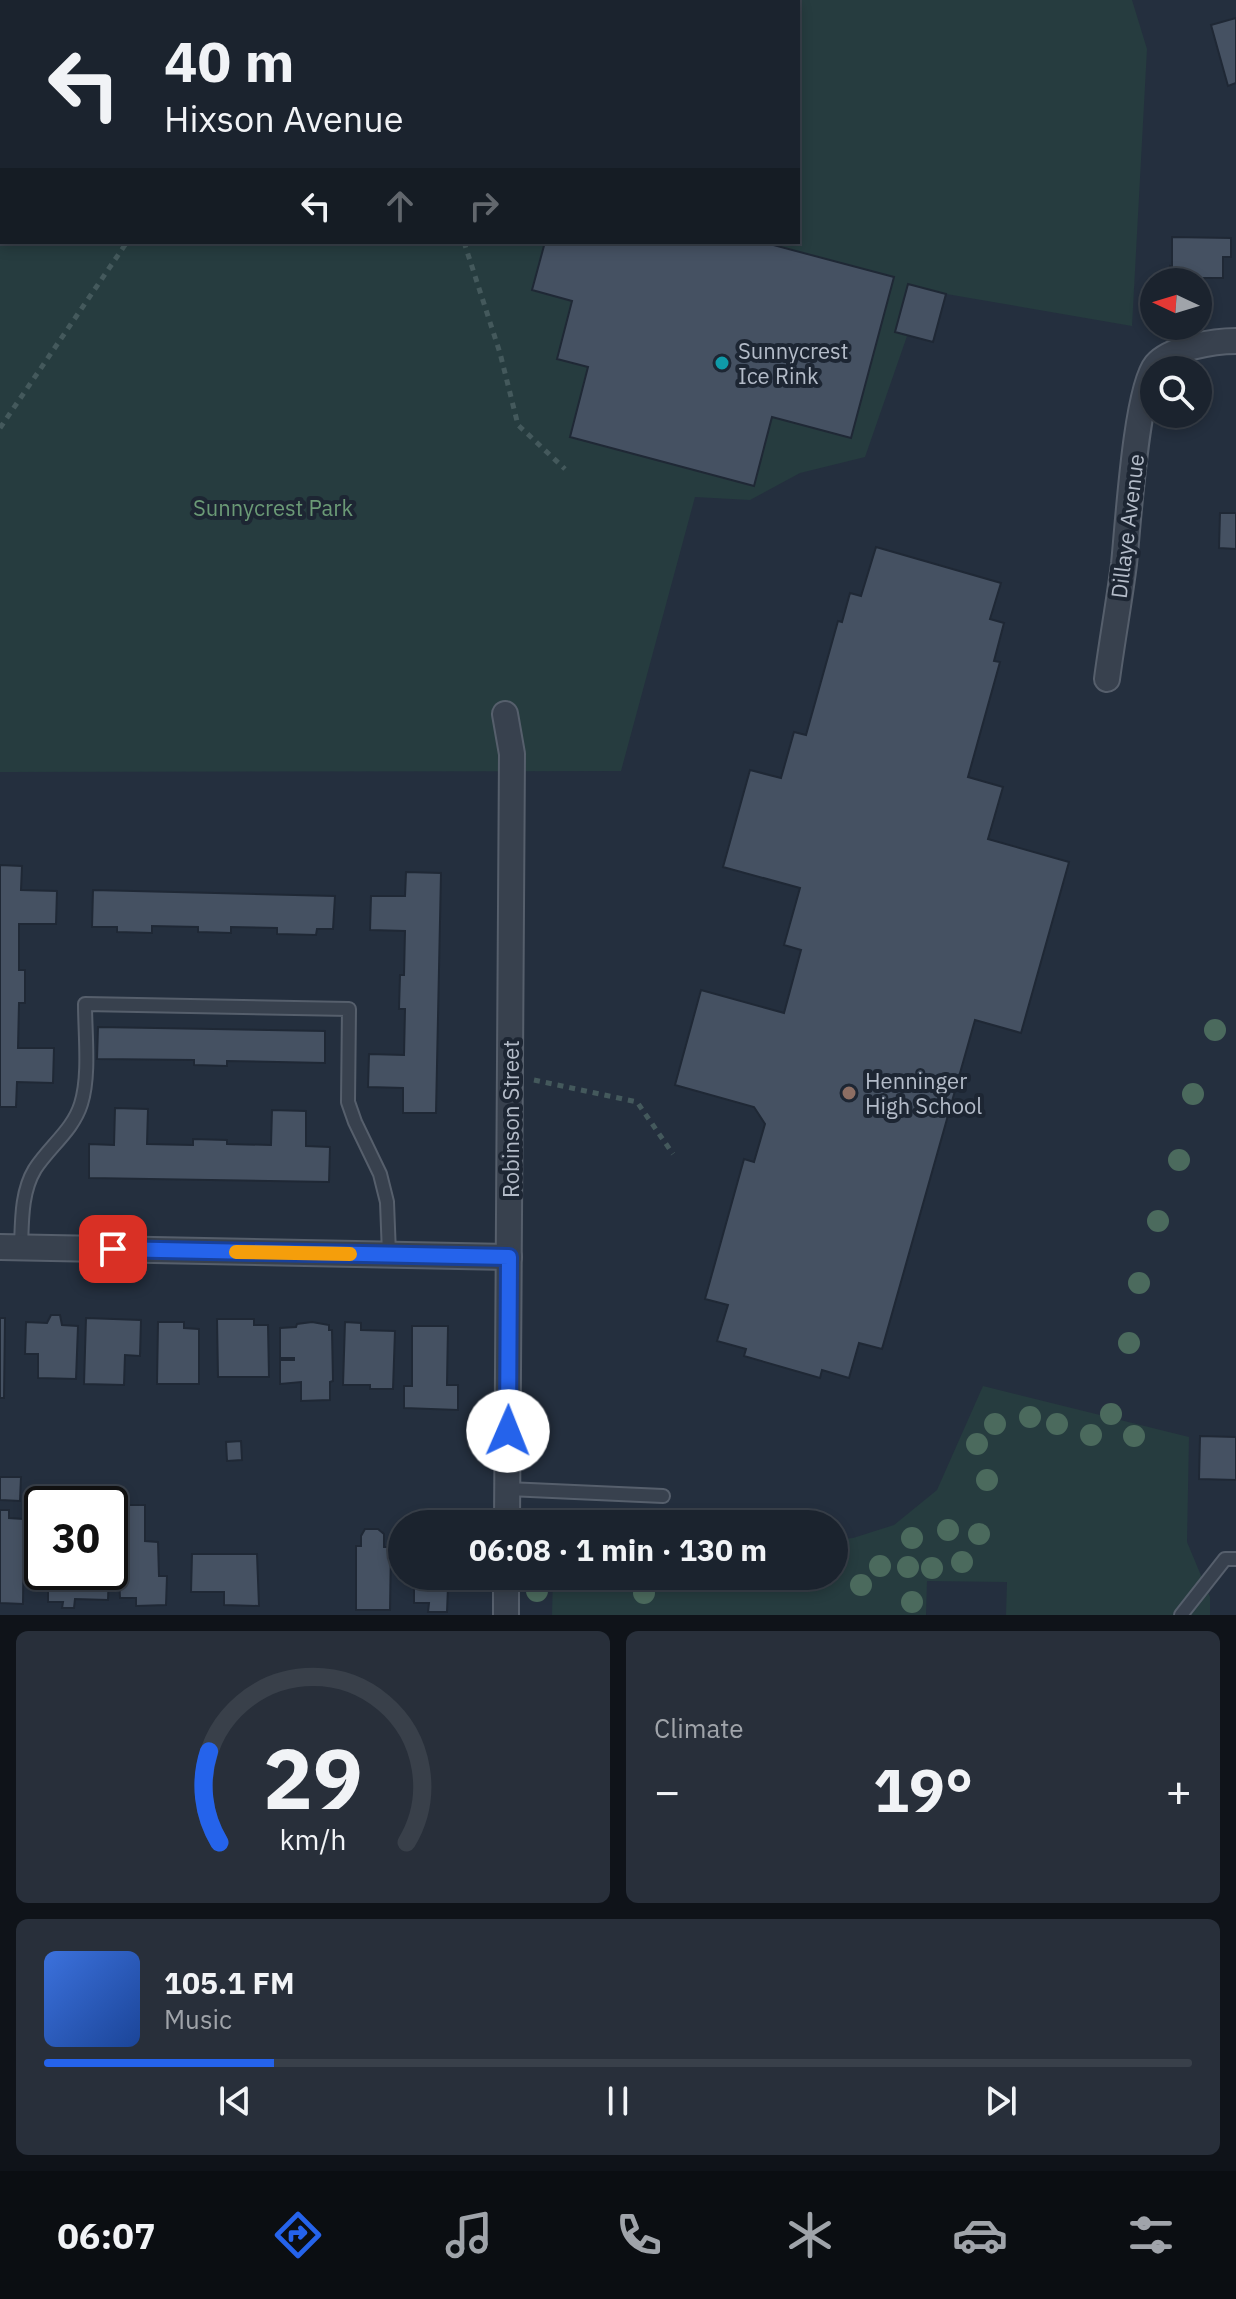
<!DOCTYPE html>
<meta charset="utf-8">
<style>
body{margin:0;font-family:"IBM Plex Sans",sans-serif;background:#282f3a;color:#f1f3f6;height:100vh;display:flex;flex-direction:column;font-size:30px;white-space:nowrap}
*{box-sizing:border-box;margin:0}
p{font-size:26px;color:#a0a4aa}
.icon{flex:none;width:44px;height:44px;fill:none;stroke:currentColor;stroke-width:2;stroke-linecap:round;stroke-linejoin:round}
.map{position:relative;height:1615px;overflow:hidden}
.panel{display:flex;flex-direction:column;gap:16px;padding:16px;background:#0f1319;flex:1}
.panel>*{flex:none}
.guide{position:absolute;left:0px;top:0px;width:800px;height:244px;box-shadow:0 4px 12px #0003,0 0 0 2px #39404a;background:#1b232e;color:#f1f3f6;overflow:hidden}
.needle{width:52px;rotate:274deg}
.fabs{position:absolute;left:1140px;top:268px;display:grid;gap:16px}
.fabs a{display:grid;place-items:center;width:72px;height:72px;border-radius:50%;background:#1b232e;box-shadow:0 4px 12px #0003,0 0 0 2px #39404a;font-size:40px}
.speed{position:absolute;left:24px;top:1486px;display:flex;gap:16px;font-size:40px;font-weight:700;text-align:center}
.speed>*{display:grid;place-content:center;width:104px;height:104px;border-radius:50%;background:#1b232e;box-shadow:0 4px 12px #0003,0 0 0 2px #39404a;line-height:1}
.speed .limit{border:4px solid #111;border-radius:12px;background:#fff;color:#111}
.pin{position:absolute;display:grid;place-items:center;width:68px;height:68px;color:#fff;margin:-34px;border-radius:16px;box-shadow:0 4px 12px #0006}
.me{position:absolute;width:88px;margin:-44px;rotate:1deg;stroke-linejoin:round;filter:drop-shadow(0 0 6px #0008)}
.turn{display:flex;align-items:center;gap:28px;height:168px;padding:0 32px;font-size:36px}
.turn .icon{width:104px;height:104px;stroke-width:2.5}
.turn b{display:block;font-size:56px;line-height:68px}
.lanes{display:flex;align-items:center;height:76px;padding:0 32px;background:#0003;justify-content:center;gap:40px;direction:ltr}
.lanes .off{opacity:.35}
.big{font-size:60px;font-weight:800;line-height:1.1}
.panel .tile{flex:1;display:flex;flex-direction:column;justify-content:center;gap:12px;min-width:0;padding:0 28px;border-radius:12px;background:#282f3a}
.panel .dial{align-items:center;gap:0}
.dial svg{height:208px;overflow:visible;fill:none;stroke:#39404a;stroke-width:7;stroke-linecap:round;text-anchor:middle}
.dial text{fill:#f1f3f6;stroke:none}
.song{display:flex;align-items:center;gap:24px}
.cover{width:96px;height:96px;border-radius:12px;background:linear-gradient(135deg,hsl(220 70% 55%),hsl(220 70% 35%))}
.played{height:8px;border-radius:4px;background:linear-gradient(90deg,#2563eb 20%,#39404a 20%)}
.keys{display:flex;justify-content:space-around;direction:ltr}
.heat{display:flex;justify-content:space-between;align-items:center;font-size:44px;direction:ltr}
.panel .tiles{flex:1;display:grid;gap:16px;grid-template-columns:1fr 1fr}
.tile:last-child{grid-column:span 2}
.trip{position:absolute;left:388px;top:1510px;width:460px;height:80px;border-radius:40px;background:#1b232e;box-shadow:0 4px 12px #0003,0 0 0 2px #39404a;font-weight:800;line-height:80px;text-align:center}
.menu{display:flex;height:128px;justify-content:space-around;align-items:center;background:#0b0e12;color:#a0a4aa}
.menu .icon{width:56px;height:56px}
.menu .selected{color:#2563eb}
.menu b{font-size:36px;color:#f1f3f6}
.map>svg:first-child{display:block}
</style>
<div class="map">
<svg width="1236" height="1615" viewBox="0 0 1236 1615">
<rect width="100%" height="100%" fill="#242f3e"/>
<!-- green -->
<g fill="#263c3f" fill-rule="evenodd">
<path d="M0,0h1132l15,49 -15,277 -209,-36 -58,167 -65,16 -50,27 -55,-3 -74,274 -621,1zM2,2h796v240h-796z"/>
<path d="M983,1386l206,51 -2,105 23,55v18h-204l1,-33 -80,-1 -1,34h-374l1,-39h281v-36l19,-2 41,-13 43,-35z"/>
<path d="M556,1514l87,2 15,8h-103z"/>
</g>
<!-- building -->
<g fill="#455162" stroke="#1f2835" stroke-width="2">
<path d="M1236,18v65l-8,3 -17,-61z"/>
<path d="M1172,237l59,1v19h-8v21h-19v9h-6v-5h-29l1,-16 2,1z"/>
<path d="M545,242h217l132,35 -43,161 -79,-21 -18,69 -184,-49 18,-70 -31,-8 15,-58 -40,-11z"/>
<path d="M908,284l38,10 -13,48 -38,-10z"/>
<path d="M1220,513h16v36l-17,-1z"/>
<path d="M876,547l125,36 -11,36 14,4 -10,38 6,1 -32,115 35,10 -15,52 81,23 -48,171 -46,-13 -93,329 -23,-6 -10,35 -27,-8 -2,8 -76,-22 2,-7 -29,-8 11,-36 -23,-6 39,-140 10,3 11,-38 -11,-17 -79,-22 26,-95 83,23 17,-63 -17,-5 16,-57 -77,-21 27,-97 31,8 13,-46 12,3 32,-114 4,1 8,-29 11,3z"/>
<path d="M0,865l22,1 -1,24 36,1 -1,33h-37v46h6v33h-6l-1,45h36l-1,35 -36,-1 -1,25h-16z"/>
<path d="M406,872l35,1 -5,240h-33v-25l-35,-1 1,-33 35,1 1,-46h-6l1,-34h4l1,-44 -35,-1 1,-34h34z"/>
<path d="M93,890l242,6 -2,33h-16l-1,6 -39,-1v-6l-46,-1v6l-33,-1v-5l-46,-1v7l-35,-1v-5h-25z"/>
<path d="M98,1027l227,4v32l-98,-2v5l-33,-1v-5l-97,-1z"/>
<path d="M115,1108l33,1 -1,35 46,1v-6l34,1v4l44,1 1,-35 34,1v35l24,1 -1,35 -240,-4v-34l25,1z"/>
<path d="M51,1315h9l2,10 16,1 -2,53 -38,-1v-24h-13l1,-32 21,1z"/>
<path d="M0,1318h5l-1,80h-4z"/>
<path d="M86,1318l55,2 -1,36 -15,-1 -1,30 -40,-1z"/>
<path d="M217,1319h37v6h14l1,52h-51z"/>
<path d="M158,1322h26v6l15,1v55h-42z"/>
<path d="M312,1322l17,3v5h3l1,51 -3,1v18l-29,1v-19l-21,2v-24h14v-2h-14v-30l16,-1 1,-3z"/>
<path d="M345,1322l16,1v7l34,1 -2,58h-23v-4h-27z"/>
<path d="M412,1326h36l-1,59h11v25l-54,-2v-22h8z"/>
<path d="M1200,1436l36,1v43l-37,-1z"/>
<path d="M241,1441l1,19 -15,1 -1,-19z"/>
<path d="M0,1477h21l-1,24 -20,-1z"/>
<path d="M115,1505h30v36l13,1 1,34h8l-1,29 -30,1v-8h-16z"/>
<path d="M0,1510h9v8l15,1 -1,85 -23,-1z"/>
<path d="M365,1529h13l6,5v13h7l-1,63h-34v-64h5v-10z"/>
<path d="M192,1554h65l2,52 -35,-1v-13h-33z"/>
<path d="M48,1572h61l-1,28 -33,-1 -1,9h-12l1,-6h-15z"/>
<path d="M414,1576h38l-1,11h-3l-1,25h-19l1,-9h-15z"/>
</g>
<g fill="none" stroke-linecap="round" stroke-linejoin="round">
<defs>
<g id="service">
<path d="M21,1248c1,-27 0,-56 14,-79 15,-23 38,-39 46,-65 9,-28 4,-70 4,-100l264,5 -1,93 7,20 25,52 7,28 2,52"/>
<path d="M507,1489l156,7"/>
<path d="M1181,1615l44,-56h11"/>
</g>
<g id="minor">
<path d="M1107,679c5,-38 12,-76 17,-115 4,-38 12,-175 32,-199 14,-17 59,-24 80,-24"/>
<path d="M505,714l7,40 -5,770"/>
<path d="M0,1247l509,10"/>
<path d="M506,1615v-39"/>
</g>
</defs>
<!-- service casing -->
<use href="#service" stroke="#565f6c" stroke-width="16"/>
<!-- minor casing -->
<use href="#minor" stroke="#565f6c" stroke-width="28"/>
<!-- path -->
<g stroke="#44595c" stroke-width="5" stroke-dasharray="6 6" stroke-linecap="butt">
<path d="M354,0l1,2"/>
<path d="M0,45h2"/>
<path d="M464,242l36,111 18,72 47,44"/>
<path d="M0,428l127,-186"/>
<path d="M534,1080l103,22 36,52"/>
</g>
<!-- service -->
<use href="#service" stroke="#38414e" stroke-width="12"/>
<!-- minor -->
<use href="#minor" stroke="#38414e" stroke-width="24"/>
</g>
<!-- trees -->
<g fill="#4b6a5d">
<circle cx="1215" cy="1030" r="11"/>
<circle cx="1193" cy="1094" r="11"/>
<circle cx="1179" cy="1160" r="11"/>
<circle cx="1158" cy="1221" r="11"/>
<circle cx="1139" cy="1283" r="11"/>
<circle cx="1129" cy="1343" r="11"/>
<circle cx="1111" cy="1414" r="11"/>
<circle cx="1030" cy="1417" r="11"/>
<circle cx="995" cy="1424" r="11"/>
<circle cx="1057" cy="1424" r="11"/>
<circle cx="1091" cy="1435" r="11"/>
<circle cx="1134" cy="1436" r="11"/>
<circle cx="977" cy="1444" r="11"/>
<circle cx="987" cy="1480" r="11"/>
<circle cx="948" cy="1530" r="11"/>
<circle cx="979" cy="1534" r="11"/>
<circle cx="912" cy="1538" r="11"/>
<circle cx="962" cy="1562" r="11"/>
<circle cx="880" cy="1566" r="11"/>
<circle cx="908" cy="1567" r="11"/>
<circle cx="932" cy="1568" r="11"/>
<circle cx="861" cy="1585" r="11"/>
<circle cx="537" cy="1591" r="11"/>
<circle cx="644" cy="1593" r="11"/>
<circle cx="912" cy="1602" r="11"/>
</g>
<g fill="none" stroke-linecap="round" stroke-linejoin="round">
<defs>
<path id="route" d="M113,1249l396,8 -1,174"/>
</defs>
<!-- route casing -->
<use href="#route" stroke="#184099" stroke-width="20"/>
<!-- route -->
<use href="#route" stroke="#2563eb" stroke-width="14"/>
<!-- slow -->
<path stroke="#f59e0b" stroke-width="14" d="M236,1252l114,2"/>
</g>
<!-- markers -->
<circle fill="#0f9aa8" stroke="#1d2633" stroke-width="3" cx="722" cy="363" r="8"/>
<circle fill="#8d6e63" stroke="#1d2633" stroke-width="3" cx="849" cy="1093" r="8"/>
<g text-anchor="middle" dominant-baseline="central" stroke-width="8" stroke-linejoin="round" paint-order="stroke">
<!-- poi labels -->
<g font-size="22" fill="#b4bcc9" stroke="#1d2633" text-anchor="start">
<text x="738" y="350">Sunnycrest<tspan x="738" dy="25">Ice Rink</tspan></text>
<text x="865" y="1080">Henninger<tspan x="865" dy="25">High School</tspan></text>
</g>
<!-- park labels -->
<g font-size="22" fill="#6b9a76" stroke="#1d2633">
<text x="273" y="507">Sunnycrest Park</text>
</g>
<!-- street labels -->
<g font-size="22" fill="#b4bcc9" stroke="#1d2633">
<text transform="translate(1127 526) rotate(-83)">Dillaye Avenue</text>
<text transform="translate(510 1119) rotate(-90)">Robinson Street</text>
</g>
</g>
</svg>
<div class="fabs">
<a><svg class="needle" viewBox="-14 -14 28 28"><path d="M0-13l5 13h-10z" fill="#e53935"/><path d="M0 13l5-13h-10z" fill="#a0a4aa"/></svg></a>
<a><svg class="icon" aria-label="search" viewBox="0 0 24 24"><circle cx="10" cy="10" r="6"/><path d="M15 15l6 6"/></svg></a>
</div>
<div class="speed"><div class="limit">30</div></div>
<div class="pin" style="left:113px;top:1249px;background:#d93025"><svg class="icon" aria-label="arrive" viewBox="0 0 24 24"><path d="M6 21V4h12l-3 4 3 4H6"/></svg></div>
<svg class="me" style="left:508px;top:1431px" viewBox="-20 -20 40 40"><circle r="19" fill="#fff"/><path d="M0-13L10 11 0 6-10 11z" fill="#2563eb"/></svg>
<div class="trip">06:08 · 1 min · 130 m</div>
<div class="guide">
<div class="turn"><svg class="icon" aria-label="left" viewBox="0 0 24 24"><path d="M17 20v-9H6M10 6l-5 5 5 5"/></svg><div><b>40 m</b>Hixson Avenue</div></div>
<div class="lanes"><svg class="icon" aria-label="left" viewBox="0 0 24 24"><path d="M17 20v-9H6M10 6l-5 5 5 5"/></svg><svg class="icon off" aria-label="ahead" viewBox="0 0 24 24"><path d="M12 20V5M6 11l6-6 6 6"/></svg><svg class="icon off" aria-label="right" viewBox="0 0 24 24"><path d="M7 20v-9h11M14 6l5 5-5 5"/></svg></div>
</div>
</div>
<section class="panel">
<div class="tiles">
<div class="tile dial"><svg viewBox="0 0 100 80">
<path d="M14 69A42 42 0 1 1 86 69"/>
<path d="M14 69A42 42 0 0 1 10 34" stroke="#2563eb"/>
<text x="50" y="56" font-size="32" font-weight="700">29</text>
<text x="50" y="72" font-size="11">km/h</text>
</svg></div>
<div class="tile"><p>Climate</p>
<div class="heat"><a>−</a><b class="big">19°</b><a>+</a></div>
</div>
<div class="tile">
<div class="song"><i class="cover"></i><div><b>105.1 FM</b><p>Music</p></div></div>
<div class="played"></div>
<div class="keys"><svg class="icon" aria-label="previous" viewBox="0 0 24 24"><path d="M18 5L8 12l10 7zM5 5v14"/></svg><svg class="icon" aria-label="pause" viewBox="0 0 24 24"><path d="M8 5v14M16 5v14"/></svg><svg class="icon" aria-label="next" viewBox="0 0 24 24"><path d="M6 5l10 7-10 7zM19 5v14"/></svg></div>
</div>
</div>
</section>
<nav class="menu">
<b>06:07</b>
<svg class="icon selected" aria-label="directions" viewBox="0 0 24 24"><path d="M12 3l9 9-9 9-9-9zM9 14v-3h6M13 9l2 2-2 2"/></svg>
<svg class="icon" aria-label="music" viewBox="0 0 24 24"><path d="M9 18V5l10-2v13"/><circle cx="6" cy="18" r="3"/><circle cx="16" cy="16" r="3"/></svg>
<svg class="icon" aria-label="phone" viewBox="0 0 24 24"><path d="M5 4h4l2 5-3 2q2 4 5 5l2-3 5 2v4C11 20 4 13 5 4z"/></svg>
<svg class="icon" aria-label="climate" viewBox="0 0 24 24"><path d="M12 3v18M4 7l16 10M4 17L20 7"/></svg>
<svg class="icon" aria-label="car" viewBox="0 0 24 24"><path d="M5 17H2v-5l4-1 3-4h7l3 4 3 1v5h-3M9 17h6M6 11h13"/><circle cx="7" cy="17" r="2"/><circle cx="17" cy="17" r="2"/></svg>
<svg class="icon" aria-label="filters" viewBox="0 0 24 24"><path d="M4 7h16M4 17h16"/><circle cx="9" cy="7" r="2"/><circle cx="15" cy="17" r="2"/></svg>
</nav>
